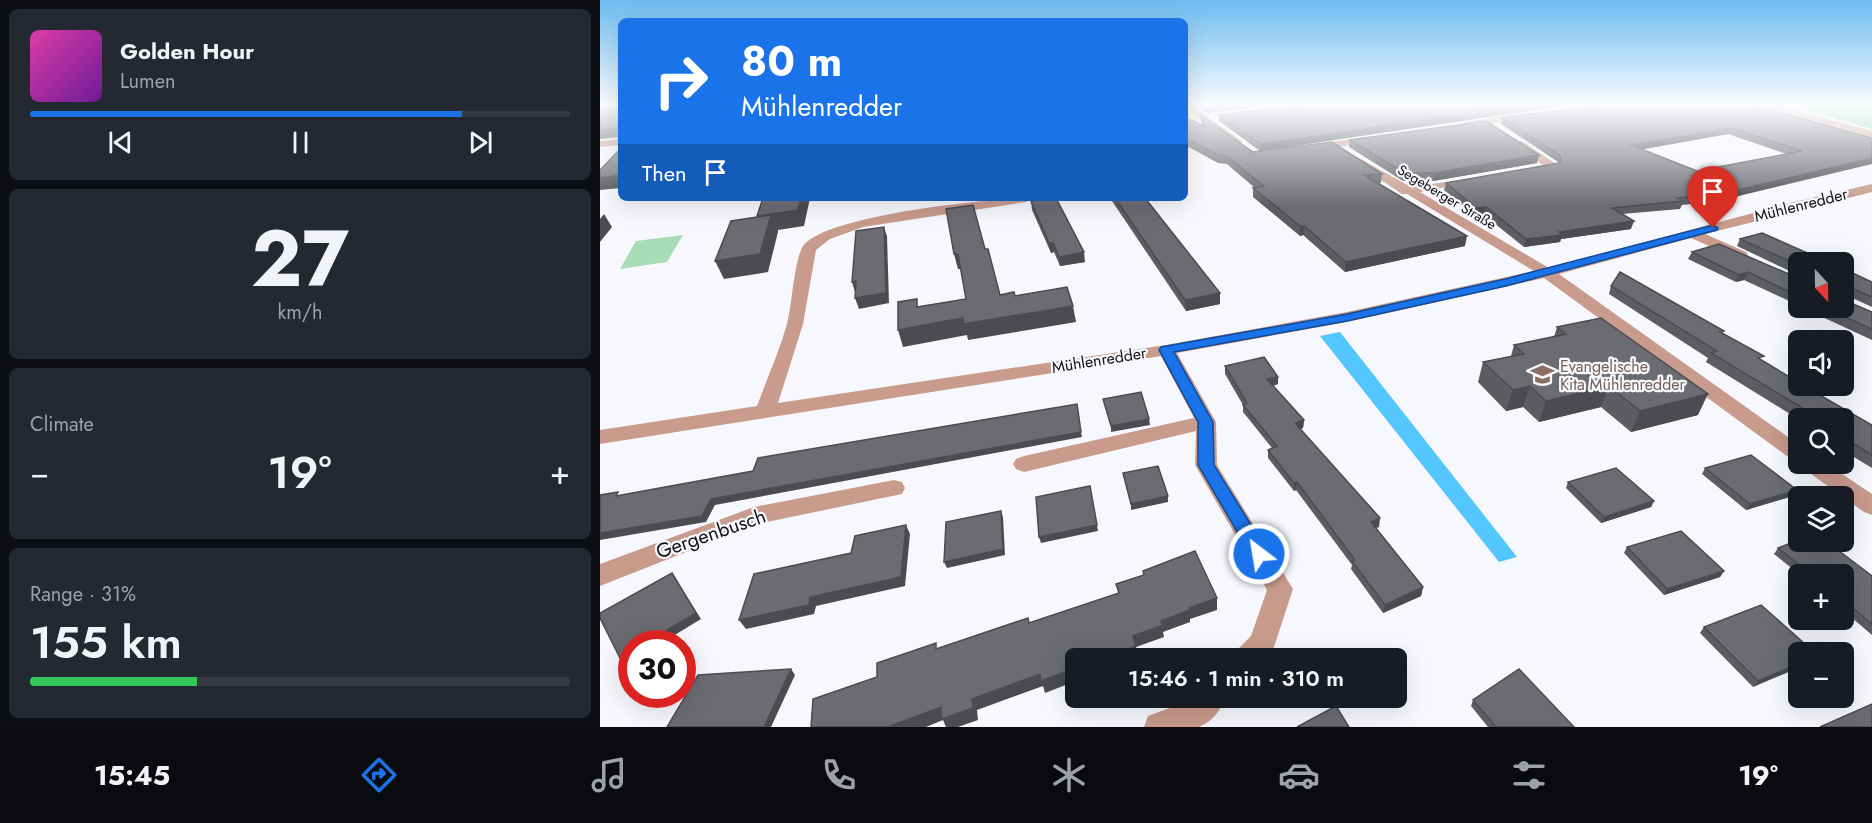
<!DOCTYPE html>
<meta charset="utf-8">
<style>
body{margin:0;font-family:Jost,sans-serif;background:#242831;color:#f1f3f6;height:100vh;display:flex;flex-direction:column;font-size:22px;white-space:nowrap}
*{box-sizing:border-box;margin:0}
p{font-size:20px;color:#9ea1a6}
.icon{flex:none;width:33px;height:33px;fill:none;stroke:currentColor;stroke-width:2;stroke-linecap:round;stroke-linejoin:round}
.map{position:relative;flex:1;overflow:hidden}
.drawer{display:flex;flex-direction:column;gap:9px;padding:9px;background:#0d0f14;width:600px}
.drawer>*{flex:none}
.top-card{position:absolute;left:18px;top:18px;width:570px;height:183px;border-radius:9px;box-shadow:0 6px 24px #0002;background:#1a73e8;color:#fff;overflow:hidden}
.needle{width:39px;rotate:158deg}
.tools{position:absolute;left:1188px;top:252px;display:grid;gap:12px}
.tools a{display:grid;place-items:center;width:66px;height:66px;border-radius:9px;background:#171b24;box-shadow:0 6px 24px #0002;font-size:30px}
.speed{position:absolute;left:18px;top:630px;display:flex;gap:12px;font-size:30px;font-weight:700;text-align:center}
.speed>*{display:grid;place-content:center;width:78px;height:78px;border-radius:50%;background:#171b24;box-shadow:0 6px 24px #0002;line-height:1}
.speed .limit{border:9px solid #d22;background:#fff;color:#111}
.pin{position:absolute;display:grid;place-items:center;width:51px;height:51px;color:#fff;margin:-62px -26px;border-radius:50% 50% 50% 0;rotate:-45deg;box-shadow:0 0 6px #0007}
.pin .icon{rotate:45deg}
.me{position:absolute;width:66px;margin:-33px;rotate:329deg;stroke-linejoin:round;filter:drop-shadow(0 0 4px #0008)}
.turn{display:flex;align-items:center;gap:21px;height:126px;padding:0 24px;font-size:27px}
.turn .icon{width:78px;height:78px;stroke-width:2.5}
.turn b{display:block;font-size:42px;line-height:51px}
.then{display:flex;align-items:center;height:57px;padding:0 24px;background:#0003;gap:12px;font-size:22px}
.big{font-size:45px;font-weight:600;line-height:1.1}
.drawer .widget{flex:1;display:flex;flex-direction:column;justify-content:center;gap:9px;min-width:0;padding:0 21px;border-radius:9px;background:#242831}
.drawer .dial{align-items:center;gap:0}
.dial b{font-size:78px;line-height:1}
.song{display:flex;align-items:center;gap:18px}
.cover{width:72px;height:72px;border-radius:9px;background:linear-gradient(135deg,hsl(320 70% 55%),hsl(280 70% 35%))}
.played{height:6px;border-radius:3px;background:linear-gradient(90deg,#1a73e8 80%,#363941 80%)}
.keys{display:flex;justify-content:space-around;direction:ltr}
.heat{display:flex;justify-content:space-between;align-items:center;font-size:33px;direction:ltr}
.charge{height:9px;border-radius:4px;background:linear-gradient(90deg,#34c759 31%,#363941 0)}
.trip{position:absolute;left:465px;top:648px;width:342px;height:60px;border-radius:9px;background:#171b24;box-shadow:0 6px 24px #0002;font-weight:600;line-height:60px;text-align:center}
.tabs{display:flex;height:96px;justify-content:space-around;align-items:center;background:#090b0e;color:#9ea1a6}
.tabs .icon{width:42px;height:42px}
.tabs .active{color:#1a73e8}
.tabs b{font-size:27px;color:#f1f3f6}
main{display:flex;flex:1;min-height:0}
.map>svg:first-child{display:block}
</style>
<main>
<section class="drawer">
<div class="widget">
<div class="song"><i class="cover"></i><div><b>Golden Hour</b><p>Lumen</p></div></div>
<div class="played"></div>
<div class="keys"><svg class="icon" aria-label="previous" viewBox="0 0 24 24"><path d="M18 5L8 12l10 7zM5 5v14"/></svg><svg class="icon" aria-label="pause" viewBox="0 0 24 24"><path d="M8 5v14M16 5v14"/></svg><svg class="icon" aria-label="next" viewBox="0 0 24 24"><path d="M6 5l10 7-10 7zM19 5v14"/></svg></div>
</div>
<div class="widget dial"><b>27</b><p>km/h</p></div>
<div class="widget"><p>Climate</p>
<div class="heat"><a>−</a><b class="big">19°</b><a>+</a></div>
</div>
<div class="widget"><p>Range · 31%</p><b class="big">155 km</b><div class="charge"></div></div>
</section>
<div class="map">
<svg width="1272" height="727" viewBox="0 0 1272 727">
<rect width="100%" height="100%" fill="#f7f8fe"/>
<!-- green -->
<path fill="#a8dcb4" d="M83,235l-16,27 -47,7 16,-28z"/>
<!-- forest -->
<path fill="#74cf8e" d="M1188,105h84v24z"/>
<!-- water -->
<path fill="#53c6fd" d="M740,332l177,225 -18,5 -179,-226z"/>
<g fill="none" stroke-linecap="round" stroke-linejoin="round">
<!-- minor -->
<g fill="#c89b8c" fill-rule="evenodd">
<path d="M585,105h6l52,37 -9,2 -49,-36z"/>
<path d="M1163,105h13l96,26v6z"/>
<path d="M927,112l3,1v4l-65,11 -5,-3 5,-3z"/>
<path d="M773,136l4,1v4l-66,10 -5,-3 5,-3z"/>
<path d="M21,139v6l-21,2v-6z"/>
<path d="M914,141h8l37,25 -6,3 -25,3v-4l15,-3 -29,-20z"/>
<path d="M761,159l50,28 62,-9v4l-53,10 129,76 241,-65 82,-19v8l-167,42 41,18 2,3 -2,3h-10l-45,-20 -132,36 239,170v17l-7,-2 -247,-181 -197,44 -170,31 39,69 1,43 76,124 -21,64 -5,5h-33l4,-9 13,-13 16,-46 -72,-125 1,-34 -172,41 -8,-3 -3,-5 3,-5 8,-3 170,-38 -33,-62 -561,88v-14l157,-24c10,-27 22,-54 30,-82 5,-19 7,-61 15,-76 17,-33 192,-50 230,-50l-6,4 -163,25 -33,12 -14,11 -13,74 -25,79 388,-58 181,-33 187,-41 -127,-77h-5l-45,-30 -1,-2z"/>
<path d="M1201,464h26l45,30v21l-8,-3 -60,-43z"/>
<path d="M294,480l8,2 3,6 -3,6 -145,30 -157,62v-22l154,-57z"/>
<path d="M590,698h36c-6,13 -14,24 -27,29h-55l4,-11 38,-14z"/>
</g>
</g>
<!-- wall -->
<g fill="#5b5d62" fill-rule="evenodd">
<path d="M595,105h74l-62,8z"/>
<path d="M968,105l-306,45 120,24 -1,9h-4l88,63 -120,26 -42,-37 -3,1 -47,-39v-9h2l-28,-24 -9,-1 -33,-18v-28l17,8 -1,-10 52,37 7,-1 -41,-30v-6z"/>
<path d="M997,105l275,33 -154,63 -36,4 -2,4 -58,5 9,15 -70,10 -1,3 -36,5 -40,-32 -9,1 -31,-26 2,-7 112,-19v-2l-57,-38 1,-6zM1128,134l59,20 -90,17 -55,-22z"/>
<path d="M750,140l187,23 -104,18h-30l-54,-34z"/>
<path d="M510,198h35l75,95v11l-34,7z"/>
<path d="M431,201l54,61 -25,4 -6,-14 -3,1 -19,-43z"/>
<path d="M1140,239l58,23v13l-61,-29z"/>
<path d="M1092,252l106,26v27l-54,-25 -8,2 -48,-23z"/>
<path d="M1244,269l28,13v25l-26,-12v6l26,11v28l-69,-32h41z"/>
<path d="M1011,286l112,47 38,27 111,65v43l-28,-17v-33l-46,1 -92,-57 2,-4 -99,-64z"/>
<path d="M957,327l141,88 -67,17 -30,-25 -62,15 -16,-15 -17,4 -28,-29 5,-20 28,-6 3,-11 40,-8z"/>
<path d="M625,366l53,11v7l-5,2 31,34 -1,8 -3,1 79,98 -4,1 48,59 -2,9 -38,17 -32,-44 1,-4 -56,-75 -2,1 -26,-33v-8l4,-2 -29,-36v-7l-18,-31z"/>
<path d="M1105,468l92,22 -4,6 -47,14 -44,-36z"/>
<path d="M968,482l86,19 -3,6 -50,16 -35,-35z"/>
<path d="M1027,547l97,24 -4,6 -56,18 -40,-42z"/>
<path d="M1178,548l94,28v59l-28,-24v-37h-45l-25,-20z"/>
<path d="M1104,627l110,25 -61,35 -53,-54z"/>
<path d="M873,700l101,27h-86l-17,-21z"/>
</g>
<!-- shaded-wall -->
<g fill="#4a4c50">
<path d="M623,105h46l-62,8 -1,-6z"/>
<path d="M930,105h38l-307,46v-7z"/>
<path d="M21,128v9l-21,2v-9z"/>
<path d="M1131,128l-3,6 -100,18 3,-7z"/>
<path d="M939,155l-2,8 -104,18 1,-8z"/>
<path d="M1272,158v6l-154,37 3,-7z"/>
<path d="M21,175v13l-21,2v-12z"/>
<path d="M201,198h9l-6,28 -26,4v2l-10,40 -44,7 -9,-18 49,-29 -7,-16z"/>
<path d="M886,207l-2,8 -9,1 1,-8z"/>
<path d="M4,214l8,13 -12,15v-23z"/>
<path d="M1034,221l-3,8 -70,10 -1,3 -36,5 2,-8 33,-7z"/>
<path d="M700,226h4l-1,9 -3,1z"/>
<path d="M284,227l3,9 2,67 -30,6 -4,-11z"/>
<path d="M867,236l-2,10 -120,26 1,-10z"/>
<path d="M449,243h4l1,9 -3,1z"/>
<path d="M484,252l1,10 -25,4 -1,-9z"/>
<path d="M354,254h4l4,15h-4z"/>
<path d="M1148,272l-4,8 -8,2 3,-7z"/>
<path d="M256,281l-1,11 -3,-10z"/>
<path d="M620,293v11l-34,7 -1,-11z"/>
<path d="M473,306l3,16 -108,18 -1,-5 -64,12 -5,-17 65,-12z"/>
<path d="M678,377v7l-11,3v-8z"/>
<path d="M930,386l-7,21 -17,4 7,-21z"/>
<path d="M1009,386l-8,21 -62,15 7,-21z"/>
<path d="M1108,394l-10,21 -67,17 9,-21z"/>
<path d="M549,419l1,6 -39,7v-6z"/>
<path d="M704,420l-1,8 -9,3 1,-8z"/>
<path d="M481,432l1,5 -367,68 -9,17 -106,18v-7l111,-34z"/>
<path d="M697,482l-1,8 -2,1v-8z"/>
<path d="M1197,490l-4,6 -47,14 4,-6z"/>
<path d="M568,496v6l-37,8v-6z"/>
<path d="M1054,501l-3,6 -50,16 3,-6z"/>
<path d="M401,511l2,6 2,38 -58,13 -3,-6z"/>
<path d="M780,518l-1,9 -10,3 2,-8z"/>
<path d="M306,525l4,9 -5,52 -89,20 -2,8 -68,15 -7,-9 71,-23z"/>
<path d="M497,525l1,6 -57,12 -2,-6z"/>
<path d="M1124,571l-4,6 -56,18 3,-6z"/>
<path d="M72,573l29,46 -41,25h-16z"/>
<path d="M823,587l-2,9 -38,17 2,-8z"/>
<path d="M617,598v12l-27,9v3l-27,10 1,5 -28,10 2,11h-36l31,-22 56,-28z"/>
<path d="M32,651v9l-6,4 -6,-6z"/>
<path d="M1198,664v4l-45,19 5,-6z"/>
<path d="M476,668v13l-31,12 -2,-7 -66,24 1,10 -20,7h-12l-3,-7 -17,7h-38l53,-20 31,-8 68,-25z"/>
<path d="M191,669l4,6 -24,52h-7z"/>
</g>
<!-- building -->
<g fill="#6a6c72" stroke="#4a4c50" stroke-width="1.5" fill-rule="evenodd">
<path d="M0,105h21v23l-21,2z"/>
<path d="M603,105h20l-17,2z"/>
<path d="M700,105h230l-269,39 -42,-29z"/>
<path d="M997,105h159l116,33v20l-151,36 -44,4 6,3 -71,7 22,13 -75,11 3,3 -36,4 -40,-32 -10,1 -30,-25 113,-20 2,-2 -1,-6 -58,-37zM1131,128l71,23 -105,20 -66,-26z"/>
<path d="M601,115l52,37 79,-10 50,32 -18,1 103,61 -121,26 -42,-36h-4l-47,-38 11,-2 -38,-30 -8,-1 -33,-17v-21l19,9z"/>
<path d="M886,121l53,34 -105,18h-30l-54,-33z"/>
<path d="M21,148v27l-21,3v-8z"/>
<path d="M163,198h38l-3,12 -41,6z"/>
<path d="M450,198h6l28,54 -25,5 -6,-14h-4l-18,-42z"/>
<path d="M515,198h30l75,95 -35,7z"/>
<path d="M373,205l12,44h3l12,46 14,-3 1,4 52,-9 6,19 -109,18 -1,-6 -65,12v-28l19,-3v8l49,-8 -8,-45h-4l-8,-45z"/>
<path d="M171,215l-11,39 -45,7 16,-40z"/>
<path d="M284,227l2,66 -31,5 1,-17 -4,1 4,-51z"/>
<path d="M1162,233l66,29h-30v3l-58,-26z"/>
<path d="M1119,244l79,34v18l-50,-24 -9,3 -47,-23z"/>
<path d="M1244,269l28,13v15l-23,-10 -3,2v12l26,11v17l-47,-21h19z"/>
<path d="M1020,272l104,59 -4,1 44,24 -6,2 40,24v4h6l68,39v30l-28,-17v-20h-25l-108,-65 6,-2 -106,-65z"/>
<path d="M1001,318l107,76 -68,17 -31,-25 -63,15 -16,-15 -17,4 -30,-28 41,-8 -10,-9 52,-11 -9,-7z"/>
<path d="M664,357l14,20 -11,2 37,41 -9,3 85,95 -9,4 52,65 -38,18 -33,-44 3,-1 -58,-78 -3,1 -26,-33 9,-4 -34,-41 4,-2 -22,-37z"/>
<path d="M541,392l8,27 -38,7 -8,-27z"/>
<path d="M477,404l4,28 -370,67 -9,17 -102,17v-38l18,-3 -2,4 137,-25 5,-13z"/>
<path d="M1151,455l46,35 -47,14 -45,-36z"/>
<path d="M558,466l10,30 -37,8 -8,-31z"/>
<path d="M1016,468l38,33 -50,16 -36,-35z"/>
<path d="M490,486l7,39 -58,12 -3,-40z"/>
<path d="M401,511l2,38 -59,13 2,-40z"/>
<path d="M306,525l-5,52 -91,20 -1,8 -70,15 15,-46 97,-21 4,-17z"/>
<path d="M1081,531l43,40 -57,18 -40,-42z"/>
<path d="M1198,540v2h29l45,34v48l-28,-23v-27h-33l-33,-26z"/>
<path d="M595,551l22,47 -28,10 1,2 -29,11 2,4 -30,11 3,10 -34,12h-26v10l-35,13 -1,-7 -68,25 1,9 -31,11 -1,-12 -53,20h-77l2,-28 64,-22v-14l59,-20v6l92,-31 1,5 90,-30 -3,-9 28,-9 -1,-4z"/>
<path d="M72,573l24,40 -52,31h-12v7l-12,7 -20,-40v-5z"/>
<path d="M1161,605l53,47h-16v12l-40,17 -54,-54z"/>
<path d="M191,669l-27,58h-97l31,-52z"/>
<path d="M919,669l55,58h-78l-23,-27z"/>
<path d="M1272,704v23h-52z"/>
<path d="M736,706l13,21h-52z"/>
</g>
<!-- sky -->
<linearGradient id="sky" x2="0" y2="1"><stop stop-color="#6cbbf0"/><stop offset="0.51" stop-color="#fbfcff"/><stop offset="1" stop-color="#fbfcff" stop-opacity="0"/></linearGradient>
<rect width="1272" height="206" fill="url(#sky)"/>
<!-- route -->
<path fill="#1a73e8" stroke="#114b97" stroke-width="1.5" d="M1113,225l5,3 -1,2 -211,56 -159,35 -173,31 39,70 1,43 55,89 -3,5 -7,2 -6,-2 -55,-94v-43l-39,-72 2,-3 186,-33 158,-35z"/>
<!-- icons -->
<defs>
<symbol id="school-bare" viewBox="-9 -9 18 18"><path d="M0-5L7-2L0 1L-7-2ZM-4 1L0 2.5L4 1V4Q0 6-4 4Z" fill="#8d6e63" stroke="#f7f8fe" stroke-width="2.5" paint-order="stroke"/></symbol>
</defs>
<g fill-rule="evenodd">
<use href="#school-bare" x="926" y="358" width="33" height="33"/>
</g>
<g text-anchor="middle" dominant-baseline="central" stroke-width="4.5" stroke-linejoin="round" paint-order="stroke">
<!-- far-street labels -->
<g font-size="14" fill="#111114" stroke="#f7f8fe">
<text transform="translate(847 197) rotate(31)">Segeberger Straße</text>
</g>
<!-- street labels -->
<g font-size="16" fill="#111114" stroke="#f7f8fe">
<text transform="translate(1201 205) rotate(-14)">Mühlenredder</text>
<text transform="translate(499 360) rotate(-9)">Mühlenredder</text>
</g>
<!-- education labels -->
<g font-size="16" fill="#785e54" stroke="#f7f8fe" text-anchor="start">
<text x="960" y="366">Evangelische<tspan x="960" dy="18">Kita Mühlenredder</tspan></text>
</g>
<!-- near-street labels -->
<g font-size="20" fill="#111114" stroke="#f7f8fe">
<text transform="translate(111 534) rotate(-19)">Gergenbusch</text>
</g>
</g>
</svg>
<div class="tools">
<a><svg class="needle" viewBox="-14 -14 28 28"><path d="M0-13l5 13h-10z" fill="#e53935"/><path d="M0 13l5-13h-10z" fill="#9ea1a6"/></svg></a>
<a><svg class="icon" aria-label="sound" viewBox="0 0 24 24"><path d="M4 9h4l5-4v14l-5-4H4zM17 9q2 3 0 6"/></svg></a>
<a><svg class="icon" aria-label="search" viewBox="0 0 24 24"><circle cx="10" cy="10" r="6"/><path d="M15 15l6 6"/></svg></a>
<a><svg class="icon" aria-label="layers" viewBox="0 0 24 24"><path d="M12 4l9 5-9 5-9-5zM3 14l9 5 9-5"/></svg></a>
<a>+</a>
<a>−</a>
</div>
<div class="speed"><div class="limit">30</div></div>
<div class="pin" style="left:1113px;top:228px;background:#d93025"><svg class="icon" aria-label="arrive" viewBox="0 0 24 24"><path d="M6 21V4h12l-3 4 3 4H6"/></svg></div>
<svg class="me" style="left:659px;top:554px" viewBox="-20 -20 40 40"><circle r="17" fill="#1a73e8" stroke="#fff" stroke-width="3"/><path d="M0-11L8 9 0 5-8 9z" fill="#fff"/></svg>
<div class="trip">15:46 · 1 min · 310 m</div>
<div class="top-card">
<div class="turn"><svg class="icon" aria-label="right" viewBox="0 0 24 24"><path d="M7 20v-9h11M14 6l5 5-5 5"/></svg><div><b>80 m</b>Mühlenredder</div></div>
<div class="then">Then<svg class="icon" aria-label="arrive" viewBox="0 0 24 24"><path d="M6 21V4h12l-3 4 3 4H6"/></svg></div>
</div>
</div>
</main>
<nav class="tabs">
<b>15:45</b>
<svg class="icon active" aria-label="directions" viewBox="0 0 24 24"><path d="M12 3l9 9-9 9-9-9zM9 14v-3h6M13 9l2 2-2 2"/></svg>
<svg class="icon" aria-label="music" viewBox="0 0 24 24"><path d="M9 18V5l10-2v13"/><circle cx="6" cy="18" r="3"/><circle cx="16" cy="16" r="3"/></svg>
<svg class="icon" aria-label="phone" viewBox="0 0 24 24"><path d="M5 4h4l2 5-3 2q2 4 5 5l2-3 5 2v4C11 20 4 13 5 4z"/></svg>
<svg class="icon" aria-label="climate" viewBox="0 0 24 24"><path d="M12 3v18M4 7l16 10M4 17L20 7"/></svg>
<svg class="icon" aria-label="car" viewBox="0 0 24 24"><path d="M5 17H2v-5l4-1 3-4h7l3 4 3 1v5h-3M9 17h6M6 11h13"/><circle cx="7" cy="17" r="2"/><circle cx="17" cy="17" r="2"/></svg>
<svg class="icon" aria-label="filters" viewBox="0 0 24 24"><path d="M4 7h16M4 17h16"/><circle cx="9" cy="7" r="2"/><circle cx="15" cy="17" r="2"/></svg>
<b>19°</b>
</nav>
